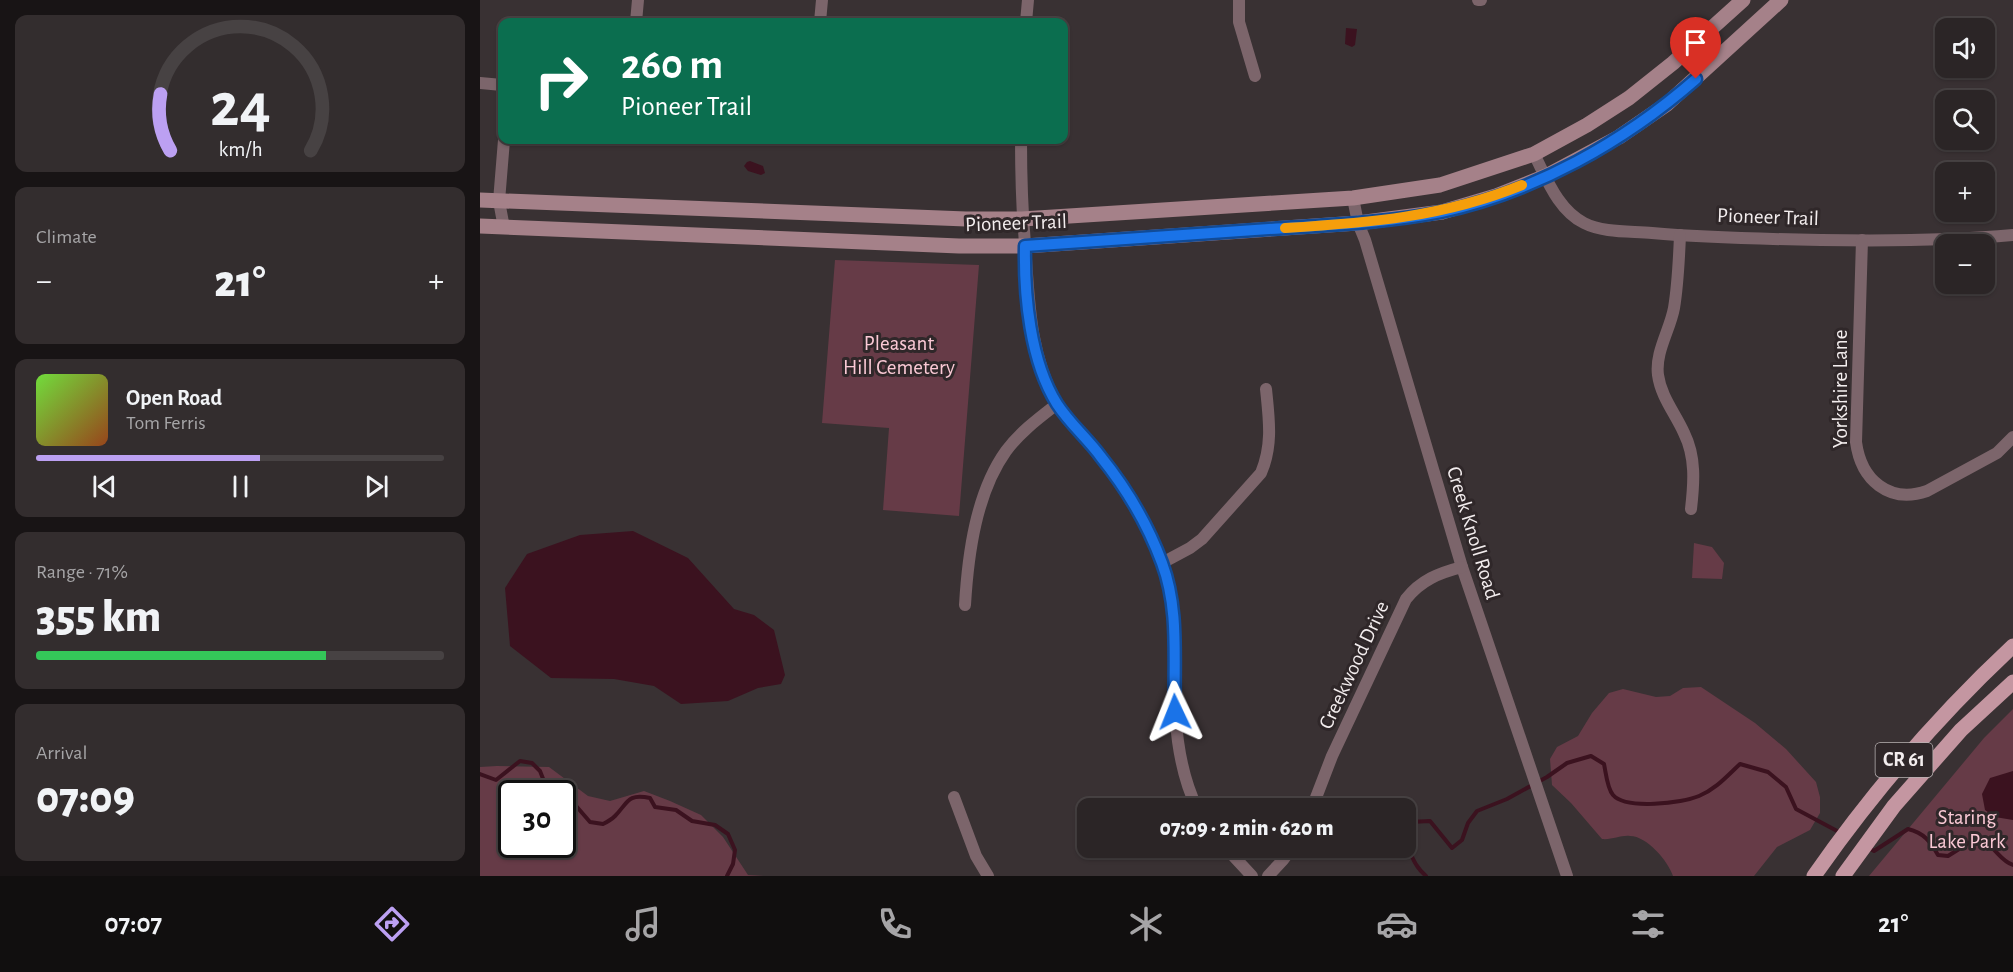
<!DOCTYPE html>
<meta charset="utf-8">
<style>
body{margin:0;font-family:"Alegreya Sans",sans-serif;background:#332d2e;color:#f1f3f6;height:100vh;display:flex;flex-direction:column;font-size:22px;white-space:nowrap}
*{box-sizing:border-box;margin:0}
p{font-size:20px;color:#a6a5a7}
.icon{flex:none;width:33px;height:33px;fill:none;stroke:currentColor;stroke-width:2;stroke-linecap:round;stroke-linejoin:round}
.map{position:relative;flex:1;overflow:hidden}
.sheet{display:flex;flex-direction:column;gap:15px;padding:15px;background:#181415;width:480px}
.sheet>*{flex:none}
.guide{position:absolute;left:18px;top:18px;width:570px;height:126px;border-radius:12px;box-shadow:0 2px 4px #0004,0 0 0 2px #474243;background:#0b6e4f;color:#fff;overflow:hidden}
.controls{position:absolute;left:1455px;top:18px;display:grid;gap:12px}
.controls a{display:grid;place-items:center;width:60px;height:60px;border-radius:12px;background:#2b2526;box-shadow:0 2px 4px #0004,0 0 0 2px #474243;font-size:30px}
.speed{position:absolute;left:18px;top:780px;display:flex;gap:12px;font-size:30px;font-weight:700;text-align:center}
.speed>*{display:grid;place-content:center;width:78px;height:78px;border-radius:50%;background:#2b2526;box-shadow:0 2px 4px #0004,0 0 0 2px #474243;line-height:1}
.speed .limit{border:3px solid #111;border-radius:9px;background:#fff;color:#111}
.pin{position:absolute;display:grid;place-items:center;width:51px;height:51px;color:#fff;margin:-62px -26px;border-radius:50% 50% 50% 0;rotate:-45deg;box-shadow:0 0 6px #0007}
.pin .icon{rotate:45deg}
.me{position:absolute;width:66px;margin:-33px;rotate:358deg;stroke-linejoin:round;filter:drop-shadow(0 0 4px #0008)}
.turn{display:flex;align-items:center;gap:21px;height:126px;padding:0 24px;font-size:27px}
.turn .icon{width:78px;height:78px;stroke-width:2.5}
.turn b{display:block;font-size:42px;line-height:51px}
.big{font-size:45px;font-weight:800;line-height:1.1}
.sheet .card{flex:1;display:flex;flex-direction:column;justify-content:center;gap:9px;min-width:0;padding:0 21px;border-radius:12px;background:#332d2e}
.sheet .dial{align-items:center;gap:0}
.dial svg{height:156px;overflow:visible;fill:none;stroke:#474243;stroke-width:7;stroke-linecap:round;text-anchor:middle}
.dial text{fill:#f1f3f6;stroke:none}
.song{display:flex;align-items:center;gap:18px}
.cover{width:72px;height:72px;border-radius:9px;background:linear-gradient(135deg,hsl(100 70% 55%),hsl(20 70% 35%))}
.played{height:6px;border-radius:3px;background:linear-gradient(90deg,#bca0f2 55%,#474243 55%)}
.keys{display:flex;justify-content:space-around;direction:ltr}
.heat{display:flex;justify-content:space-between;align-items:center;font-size:33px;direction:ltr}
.charge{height:9px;border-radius:4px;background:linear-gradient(90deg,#34c759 71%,#474243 0)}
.trip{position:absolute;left:597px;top:798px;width:339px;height:60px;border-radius:12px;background:#2b2526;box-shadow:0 2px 4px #0004,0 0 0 2px #474243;font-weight:800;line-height:60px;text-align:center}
.tabs{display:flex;height:96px;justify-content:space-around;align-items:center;background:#110f0f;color:#a6a5a7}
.tabs .icon{width:42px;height:42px}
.tabs .selected{color:#bca0f2}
.tabs b{font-size:27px;color:#f1f3f6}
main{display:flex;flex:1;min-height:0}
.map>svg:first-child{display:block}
</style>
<main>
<section class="sheet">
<div class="card dial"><svg viewBox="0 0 100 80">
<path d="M14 69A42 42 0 1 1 86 69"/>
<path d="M14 69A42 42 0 0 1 9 40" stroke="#bca0f2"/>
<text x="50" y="56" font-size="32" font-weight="700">24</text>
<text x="50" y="72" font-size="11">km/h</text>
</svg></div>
<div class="card"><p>Climate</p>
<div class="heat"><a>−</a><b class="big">21°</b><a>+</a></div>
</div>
<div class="card">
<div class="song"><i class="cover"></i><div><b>Open Road</b><p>Tom Ferris</p></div></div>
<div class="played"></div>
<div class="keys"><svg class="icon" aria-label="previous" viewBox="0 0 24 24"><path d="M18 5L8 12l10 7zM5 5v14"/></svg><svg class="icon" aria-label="pause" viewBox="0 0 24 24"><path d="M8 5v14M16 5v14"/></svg><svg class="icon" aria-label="next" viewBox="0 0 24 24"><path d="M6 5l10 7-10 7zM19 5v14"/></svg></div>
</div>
<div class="card"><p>Range · 71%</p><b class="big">355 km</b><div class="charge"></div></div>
<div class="card"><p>Arrival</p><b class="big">07:09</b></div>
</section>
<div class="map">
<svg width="1533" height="876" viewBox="0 0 1533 876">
<rect width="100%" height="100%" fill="#393133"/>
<!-- green -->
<g fill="#663b47" fill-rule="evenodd">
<path d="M355,260l144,5 -20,251 -76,-6 6,-82 -67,-5z"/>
<path d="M1214,543l18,4 12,16 -2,16 -30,-1z"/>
<path d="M1221,687l54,36 31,26 30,33 4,15v16l-10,17 -33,17 -23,29h-81c-5,-15 -26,-40 -43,-40 -9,-1 -18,4 -28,3l-31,-36 -19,-18 -2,-26 7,-12 21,-11 14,-23 17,-20 14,-4 33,8 14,-1 13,-8z"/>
<path d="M1533,709v167h-144l115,-138z"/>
<path d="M17,766l52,1 39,29 22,5 34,-10 26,10 31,14 22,22 25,38 16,1h-284v-109zM32,794h50v50h-50z"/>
</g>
<!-- water -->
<g fill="#3b121f">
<path d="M866,28l11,1 -2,16 -3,2 -7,-3z"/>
<path d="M270,161l13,5 2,7 -4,2 -13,-4 -4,-5 3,-4z"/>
<path d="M153,531l55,27 46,51 20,6 20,15 11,45 -4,9 -23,4 -30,13 -47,3 -27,-18 -40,-7 -63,-1 -41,-32 -5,-58 22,-34 53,-19z"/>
<path d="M1533,771v49l-18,-3 -10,-7 -3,-16 8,-16z"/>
</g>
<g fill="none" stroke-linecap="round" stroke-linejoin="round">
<!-- stream -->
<g stroke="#3b121f" stroke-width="4">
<path d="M0,774l16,6 24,-19 12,2 8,8 9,23"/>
<path d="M82,803l15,4 13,15 13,2c4,-2 9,-5 12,-8 13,-13 12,-23 35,-18l5,9 21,3 16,11 23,4 13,9 7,16 -2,14 -6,12"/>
<path d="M1387,847l7,4 34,-22c16,4 22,12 30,26l10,1 27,-17c23,7 22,20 38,26"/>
<path d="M946,876c-17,-15 -20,-33 -16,-54l20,-1 22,27 10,-8 6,-17 9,-12 30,-12 40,-22 20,-14 24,-7 13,8c2,9 3,24 9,31 13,15 69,8 86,1 17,-7 28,-20 41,-32l28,8 18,15 10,22 43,23"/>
</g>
<!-- minor -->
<g stroke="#7c656b" stroke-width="12">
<path d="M759,0v22l16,54"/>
<path d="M998,0h3"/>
<path d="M156,22l2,-22"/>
<path d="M340,22l2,-22"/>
<path d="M546,22l2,-22"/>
<path d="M0,83l22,2"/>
<path d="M24,140l-5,61 5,27"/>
<path d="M541,140c0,34 1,69 4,104 4,55 4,108 31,158 11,19 29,35 43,52 26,30 50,72 63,110 13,37 12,69 12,107 0,46 3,96 23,137"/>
<path d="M1054,154c13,25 24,56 50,69 19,10 47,8 68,10 56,5 112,6 169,7 64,1 128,1 192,-5"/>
<path d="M873,198l5,25 7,17 97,327 105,309"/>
<path d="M1200,235c-1,25 -2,49 -6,73 -4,22 -19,44 -16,67 3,22 17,38 26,58 12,24 10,50 7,76"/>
<path d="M1382,240l-6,202c5,38 33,62 71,49l70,-38 16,-16"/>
<path d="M682,563l28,-15 12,-9 59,-66c12,-28 8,-54 5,-84"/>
<path d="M485,605c3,-51 11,-112 41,-154 14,-19 33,-33 51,-47"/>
<path d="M474,797l22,59 12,20"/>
<path d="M832,808l20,-52 74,-157c15,-19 33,-26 56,-32"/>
<path d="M746,848l26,28"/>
<path d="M788,876l15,-16 9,-12"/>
</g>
<!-- secondary -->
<g stroke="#a58189" stroke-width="15">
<path d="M0,200l486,19h56l331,-21 87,-13 94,-31 53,-29 42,-27 44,-35 70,-63"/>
<path d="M0,226l479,20h66l333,-23 84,-11 54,-16 50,-20 73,-39 48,-33 114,-104"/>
</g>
<!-- primary -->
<g stroke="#c496a1" stroke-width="15">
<path d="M1334,876c58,-83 125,-161 199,-230"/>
<path d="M1363,876l51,-70 67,-76 52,-48"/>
</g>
</g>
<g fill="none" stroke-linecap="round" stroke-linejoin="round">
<defs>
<path id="route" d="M695,712c-2,-50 5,-101 -13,-149 -14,-38 -36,-75 -61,-106 -13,-18 -31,-33 -44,-53 -27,-43 -33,-109 -32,-158 81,-6 163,-11 244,-17 57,-4 115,-6 172,-17 94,-20 183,-70 255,-133"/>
</defs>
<!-- route casing -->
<use href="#route" stroke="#114b97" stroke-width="15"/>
<!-- route -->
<use href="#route" stroke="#1a73e8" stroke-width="10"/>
<!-- slow -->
<path stroke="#f59e0b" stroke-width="10" d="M805,228c83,-5 159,-11 237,-43"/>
</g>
<g text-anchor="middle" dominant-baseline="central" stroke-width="6" stroke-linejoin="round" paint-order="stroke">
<!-- shield labels -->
<rect fill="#2f2729" stroke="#b8b2b3" stroke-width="1.5" x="1395.5" y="743" width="57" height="34" rx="4.5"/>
<g font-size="20" font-weight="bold" fill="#f3edee">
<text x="1424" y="760">CR 61</text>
</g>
<!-- street labels -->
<g font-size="21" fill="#f3edee" stroke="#2f2729">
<text transform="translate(1288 217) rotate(2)">Pioneer Trail</text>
<text transform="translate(536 223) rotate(-2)">Pioneer Trail</text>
<text transform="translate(1360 389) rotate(-90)">Yorkshire Lane</text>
<text transform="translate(993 533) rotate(73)">Creek Knoll Road</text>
<text transform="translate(874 665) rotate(-65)">Creekwood Drive</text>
</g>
<!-- park labels -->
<g font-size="21" fill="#fbc9d5" stroke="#2f2729">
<text x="419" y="343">Pleasant<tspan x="419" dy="24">Hill Cemetery</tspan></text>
<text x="1487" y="817">Staring<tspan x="1487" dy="24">Lake Park</tspan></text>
</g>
</g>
</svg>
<div class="controls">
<a><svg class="icon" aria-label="sound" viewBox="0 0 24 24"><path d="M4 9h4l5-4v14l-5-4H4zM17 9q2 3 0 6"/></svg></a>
<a><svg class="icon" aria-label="search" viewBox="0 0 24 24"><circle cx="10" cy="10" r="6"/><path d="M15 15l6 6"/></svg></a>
<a>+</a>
<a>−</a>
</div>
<div class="speed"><div class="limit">30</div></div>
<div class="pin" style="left:1216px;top:79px;background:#d93025"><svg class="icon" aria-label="arrive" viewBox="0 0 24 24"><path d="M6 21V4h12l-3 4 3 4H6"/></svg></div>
<svg class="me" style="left:695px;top:712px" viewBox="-20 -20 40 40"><path d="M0-17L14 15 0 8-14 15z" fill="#1a73e8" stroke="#fff" stroke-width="4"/></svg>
<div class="trip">07:09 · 2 min · 620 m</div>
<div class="guide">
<div class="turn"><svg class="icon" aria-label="right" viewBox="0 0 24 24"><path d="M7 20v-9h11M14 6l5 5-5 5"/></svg><div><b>260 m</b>Pioneer Trail</div></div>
</div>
</div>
</main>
<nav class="tabs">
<b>07:07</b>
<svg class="icon selected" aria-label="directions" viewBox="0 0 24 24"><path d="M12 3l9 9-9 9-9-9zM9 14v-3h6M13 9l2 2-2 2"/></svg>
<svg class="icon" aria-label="music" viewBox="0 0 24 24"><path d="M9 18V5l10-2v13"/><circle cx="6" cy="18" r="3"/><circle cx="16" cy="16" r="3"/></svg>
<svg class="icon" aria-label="phone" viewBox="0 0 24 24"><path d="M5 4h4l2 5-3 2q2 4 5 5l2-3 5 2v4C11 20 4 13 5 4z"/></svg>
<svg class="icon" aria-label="climate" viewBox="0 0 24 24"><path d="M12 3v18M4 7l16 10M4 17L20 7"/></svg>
<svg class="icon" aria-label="car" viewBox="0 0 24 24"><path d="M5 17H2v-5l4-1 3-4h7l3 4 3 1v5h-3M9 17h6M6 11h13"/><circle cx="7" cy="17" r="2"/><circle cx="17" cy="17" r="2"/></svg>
<svg class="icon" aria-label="filters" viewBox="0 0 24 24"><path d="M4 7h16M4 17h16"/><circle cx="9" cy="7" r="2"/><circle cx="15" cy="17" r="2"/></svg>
<b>21°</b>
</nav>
